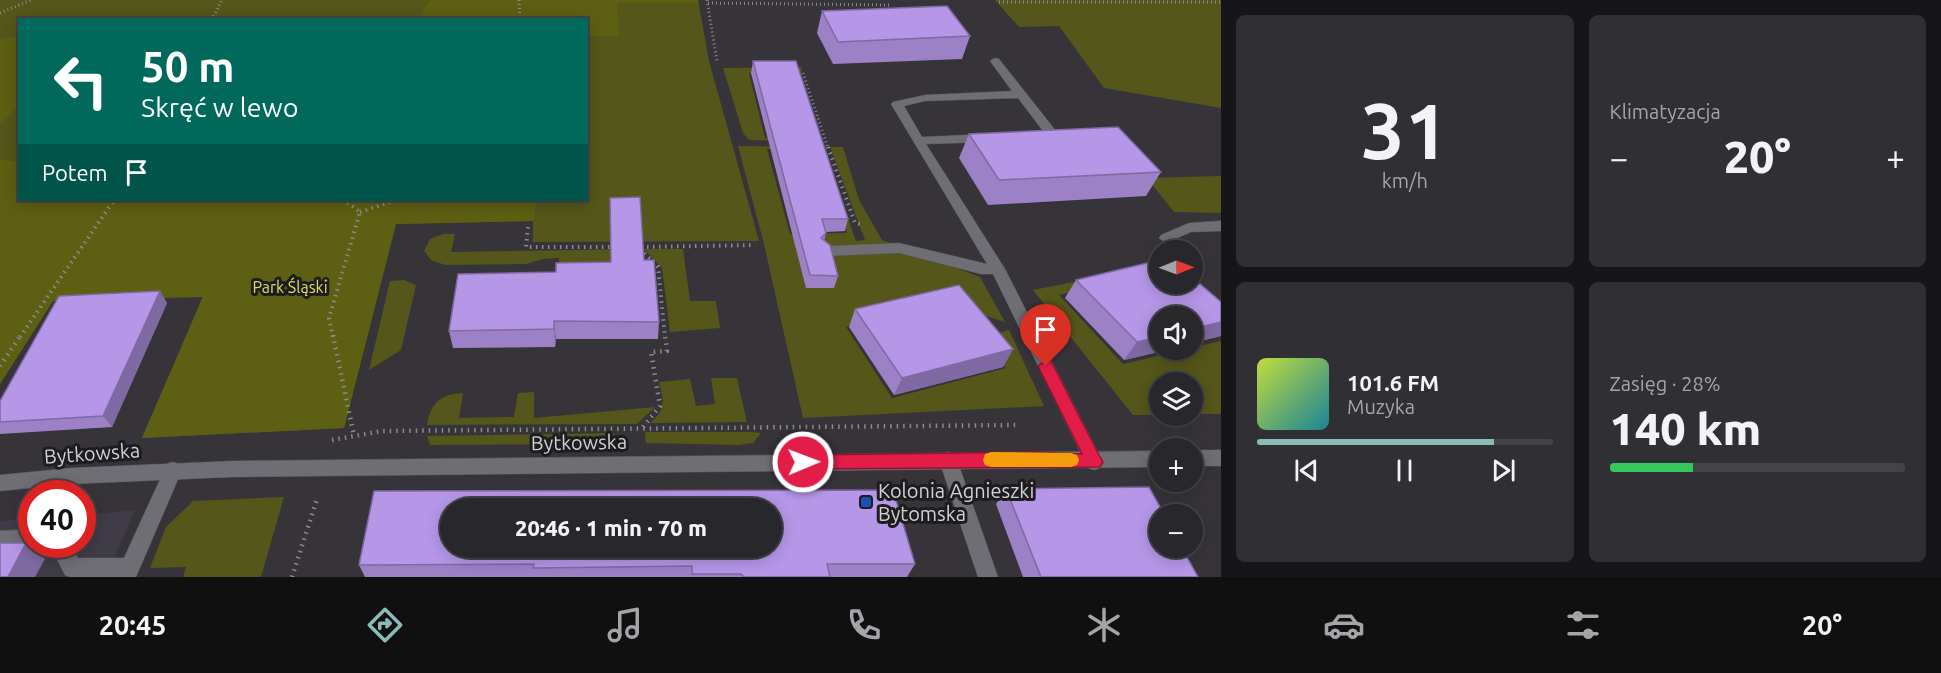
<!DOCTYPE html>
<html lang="pl">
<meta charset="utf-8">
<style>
body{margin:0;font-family:Ubuntu,sans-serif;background:#302f33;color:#f1f3f6;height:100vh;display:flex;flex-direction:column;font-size:22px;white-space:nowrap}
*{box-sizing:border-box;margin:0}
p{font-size:20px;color:#a5a5a9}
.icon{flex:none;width:33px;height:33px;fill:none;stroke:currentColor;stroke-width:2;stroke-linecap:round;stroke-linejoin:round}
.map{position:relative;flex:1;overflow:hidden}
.panel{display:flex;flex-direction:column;gap:15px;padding:15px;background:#161518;width:720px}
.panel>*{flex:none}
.banner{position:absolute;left:18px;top:18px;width:570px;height:183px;border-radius:0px;box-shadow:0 3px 15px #0003,0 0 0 2px #444447;background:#00695c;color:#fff;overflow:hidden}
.needle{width:39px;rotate:89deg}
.fabs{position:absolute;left:1149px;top:240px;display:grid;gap:12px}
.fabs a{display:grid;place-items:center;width:54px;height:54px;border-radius:50%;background:#28272b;box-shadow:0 3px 15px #0003,0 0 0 2px #444447;font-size:30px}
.speed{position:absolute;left:18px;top:480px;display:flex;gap:12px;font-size:30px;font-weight:700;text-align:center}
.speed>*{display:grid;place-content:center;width:78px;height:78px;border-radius:50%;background:#28272b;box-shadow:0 3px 15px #0003,0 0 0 2px #444447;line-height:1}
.speed .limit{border:9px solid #d22;background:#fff;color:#111}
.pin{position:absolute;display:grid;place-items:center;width:51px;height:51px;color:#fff;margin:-62px -26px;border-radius:50% 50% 50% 0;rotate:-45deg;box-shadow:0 0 6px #0007}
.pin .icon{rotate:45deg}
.me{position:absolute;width:66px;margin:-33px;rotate:89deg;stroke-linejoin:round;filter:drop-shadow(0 0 4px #0008)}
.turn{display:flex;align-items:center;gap:21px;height:126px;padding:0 24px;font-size:27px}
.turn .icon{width:78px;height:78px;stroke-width:2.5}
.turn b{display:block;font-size:42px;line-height:51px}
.then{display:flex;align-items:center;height:57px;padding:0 24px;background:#0003;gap:12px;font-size:22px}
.big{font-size:45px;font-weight:800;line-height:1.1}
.panel .widget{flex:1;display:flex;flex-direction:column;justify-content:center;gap:9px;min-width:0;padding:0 21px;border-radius:9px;background:#302f33}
.panel .dial{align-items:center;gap:0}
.dial b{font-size:78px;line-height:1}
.song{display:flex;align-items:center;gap:18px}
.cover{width:72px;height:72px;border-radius:9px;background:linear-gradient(135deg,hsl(70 70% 55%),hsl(190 70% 35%))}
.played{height:6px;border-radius:3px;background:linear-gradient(90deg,#8bbbb9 80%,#444447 80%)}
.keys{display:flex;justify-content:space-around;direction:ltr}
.heat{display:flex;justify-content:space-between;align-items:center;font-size:33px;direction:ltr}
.charge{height:9px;border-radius:4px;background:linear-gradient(90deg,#34c759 28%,#444447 0)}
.panel .tiles{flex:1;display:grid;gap:15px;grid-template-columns:repeat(2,1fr)}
.trip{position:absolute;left:440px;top:498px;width:342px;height:60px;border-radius:30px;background:#28272b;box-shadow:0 3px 15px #0003,0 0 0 2px #444447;font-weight:800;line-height:60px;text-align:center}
.tabs{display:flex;height:96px;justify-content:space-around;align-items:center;background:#101011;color:#a5a5a9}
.tabs .icon{width:42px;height:42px}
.tabs .active{color:#8bbbb9}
.tabs b{font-size:27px;color:#f1f3f6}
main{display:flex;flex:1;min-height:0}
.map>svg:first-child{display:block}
</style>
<main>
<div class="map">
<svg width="1221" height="577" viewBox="0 0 1221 577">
<rect width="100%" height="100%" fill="#363439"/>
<!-- built -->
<path fill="#403c47" d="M135,510l-29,67h-106v-56l31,-2 1,25h50l1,-29z"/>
<!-- green -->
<g fill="#54561a" fill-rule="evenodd">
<path d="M0,0h698l11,61 50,180 -226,1v-21l-137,3 -52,204 -202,10 61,-142 -150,5 -53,83zM20,20h566v180h-566z"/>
<path d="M995,0h226v108l-117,-20 -45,-62 -40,1z"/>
<path d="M801,67l1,4 -3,1 -50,1 16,65h51l6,4 -73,-2 -6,-7 -20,-65z"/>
<path d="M738,146l86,1 -3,2h-54l23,85 57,-1 -6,-21h5l10,29 9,-1 -35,-93h13l16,53 23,40 98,37 25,45 -41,-13 -12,-8 -106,26 46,71 114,-30 -25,-30 28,-8 35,76 -241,12 -39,-174z"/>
<path d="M1221,176v37l-47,-1 -27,-34z"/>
<path d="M443,234h12l-4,18 184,-3 17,17 -93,11v-19l-16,1 -17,5 -81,1 -14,-5 -7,-9 6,-12z"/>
<path d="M644,249h39l7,52h26l4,27 -50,4 -8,-64z"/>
<path d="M1149,267l6,6 -96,22 64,69 98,-23v73h-28l-1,-32h-32l-1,33h-26l-100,-125z"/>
<path d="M404,280l12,5 -15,65 -32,20 21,-89z"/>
<path d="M711,378h26l10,44 -97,1c16,-13 14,-21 9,-41l31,-3 6,27 19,-2z"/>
<path d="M534,392v26l121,-11 -18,17 -210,1c4,-22 13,-31 36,-32l-4,25 55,-1 4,-24z"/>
<path d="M645,432h105l11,1 -8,10 -14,2 -93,-2z"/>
<path d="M614,433v11l-184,1 -3,-9z"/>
<path d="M284,497l-23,80h-78l3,-10 -36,1 16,-41 27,-26z"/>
</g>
<!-- forest -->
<g fill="#5d5f12">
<path d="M431,0h267l1,3h-82l2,33h-32l-1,-16 -165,-1 3,-12z"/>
<path d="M19,35v71l-19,18v-84z"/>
<path d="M0,159l19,4 1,37h516l-2,21 -138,3 -52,204 -202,10 61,-141 -150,4 -53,83z"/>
</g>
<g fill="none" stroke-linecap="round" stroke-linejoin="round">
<defs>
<g id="service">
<path d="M995,58l4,1 57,72v6l-22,1v-6l9,-1 -25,-33 -93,3 -21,5 18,31 65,-3 6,4 -6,4 -61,2 79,125 98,193 -3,6 -6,2 -6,-2 -95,-194h-12l-82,-21 -72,3 -7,-5 7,-5 72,-3 88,21 -96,-160 2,-2 32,-7 87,-4 -22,-30z"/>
<path d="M1221,221v10l-30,1 -25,11 -7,-5 2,-3 28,-12z"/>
<path d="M173,462l6,2 3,6 -46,107h-66l-5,-2 -16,-31h21l8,14h46l43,-94z"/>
<path d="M32,529v15l7,1 -39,4v-18z"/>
</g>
<path id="minor" d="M948,452l6,2 3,6 41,117h-20l-39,-117 3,-6z"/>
<g id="tertiary">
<rect x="1192" y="450" width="29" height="16"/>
<path d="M1160,451v16l-928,10 -161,7 -71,7v-16l71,-7 161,-7z"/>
</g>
</defs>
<!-- service casing -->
<use href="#service" stroke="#535257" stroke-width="1"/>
<!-- minor casing -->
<use href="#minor" stroke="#535257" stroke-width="1"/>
<!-- tertiary casing -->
<use href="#tertiary" stroke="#535257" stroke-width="1"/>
<!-- path-far2 -->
<g stroke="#8c8a8f" stroke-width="3" stroke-dasharray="1 3" stroke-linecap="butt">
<path d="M519,0l1,20"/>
<path d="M707,0l10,61"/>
<path d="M999,2h222"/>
<path d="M708,3l183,2"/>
<path d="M0,13l31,-13"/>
<path d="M212,20l10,-20"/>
<path d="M803,73l25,75"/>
</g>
<!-- path-far1 -->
<g stroke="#8c8a8f" stroke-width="4" stroke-dasharray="1.5 4.5" stroke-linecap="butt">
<path d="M828,147l27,76 8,2"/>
<path d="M360,212l36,-12"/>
<path d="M528,227l-2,20h89"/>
<path d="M641,247l114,-2"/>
<path d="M640,249l18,18 7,70"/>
<path d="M20,337l94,-137"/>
<path d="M333,337l-4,-19 31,-106 -16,-12"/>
</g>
<!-- path -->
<g stroke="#8c8a8f" stroke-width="4.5" stroke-dasharray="1.5 5" stroke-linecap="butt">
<path d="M333,335l21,101"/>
<path d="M0,366l21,-31"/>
<path d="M643,427l17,-21 -9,-54 16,-1 -2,-16"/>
<path d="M332,440l50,-9 636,-6"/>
<path d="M292,577l25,-78"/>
</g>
<!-- service -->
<use href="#service" fill="#706e75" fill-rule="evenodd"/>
<!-- minor -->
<use href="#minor" fill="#706e75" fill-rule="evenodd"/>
<!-- tertiary -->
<use href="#tertiary" fill="#706e75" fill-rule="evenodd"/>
</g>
<!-- wall -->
<g fill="#9c81c7">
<path d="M822,11l148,25 -8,23 -129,5 -16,-31z"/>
<path d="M753,61l95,158 -3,12 -19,1 -2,9 14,35 -4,12h-28l-55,-215z"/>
<path d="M969,134l192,38 -15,24 -158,9 -29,-47z"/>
<path d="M644,260l15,62 -1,17h-102l-1,8 -102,1 -4,-17 107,-59 55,-10z"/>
<path d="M1160,260v24h32v-7l29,25v34l-29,7v-27h-32v34h7l-43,10 -59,-62 11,-18z"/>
<path d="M167,303l-55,124 -112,7v-33z"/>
<path d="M855,309l158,40 -10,18 -109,28 -45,-68z"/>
<path d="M1006,489l192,88h-175l-27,-73z"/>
<path d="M374,491l541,73 -8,13h-542l-6,-12z"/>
</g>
<!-- shaded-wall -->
<g fill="#7f69a2">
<path d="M160,291l7,12 -55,124 -9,-11z"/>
<path d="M554,321l2,18 -1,8 -1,-18z"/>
<path d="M1221,322v14l-29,7v-14z"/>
<path d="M1160,337v13h7l-43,10 13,-18z"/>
<path d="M1013,349l-10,18 -109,28 8,-17z"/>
<path d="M26,543l19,16 -10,18h-27z"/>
</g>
<!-- building -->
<g fill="#b596e7" stroke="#7f69a2" stroke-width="1.5" fill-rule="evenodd">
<path d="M947,6l23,30 -132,6 -16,-31z"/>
<path d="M753,61h43l52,158h-26l4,14 -5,5 9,7 8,31 -28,-1z"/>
<path d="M1118,127l43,45 -162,8 -30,-46z"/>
<path d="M640,197l4,63h10l5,62 -105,-1v8l-105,2 9,-57 98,-2v-9l55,-1 -1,-64z"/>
<path d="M1160,260v24h32v-7l29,25v20l-29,7v-13h-32v21l-23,5 -61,-62z"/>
<path d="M959,285l54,64 -111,29 -47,-69z"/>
<path d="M160,291l-57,125 -103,6v-21l59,-105z"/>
<path d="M1149,487l15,27h-4v34h22l16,29h-157l-35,-88z"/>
<path d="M893,490l22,74h-88l3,13h-86l-3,-3h-49v-8l-159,2 1,-4 -175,1 15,-74zM450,508h321v40h-321z"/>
<path d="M0,543h26l-18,34h-8z"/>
</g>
<!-- route -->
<path fill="#e11d48" stroke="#92132f" stroke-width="1.5" d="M1046,360l5,1 49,96 3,5 -3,5 -297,2 -6,-2 -3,-5 3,-5 6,-2 229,-3 50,2 -44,-88z"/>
<!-- slow -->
<path fill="#f59e0b" d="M991,452l80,1 6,2 2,5 -2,5 -6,2h-80l-6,-2 -2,-5 2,-6z"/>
<!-- markers -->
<rect fill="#1a4fb4" stroke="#1d1c1e" stroke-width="2" x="860" y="496" width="12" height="12" rx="3"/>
<g text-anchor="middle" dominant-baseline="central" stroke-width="6" stroke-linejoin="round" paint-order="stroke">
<!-- park labels -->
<g font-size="16" fill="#dbe062" stroke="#1d1c1e">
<text x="290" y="287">Park Śląski</text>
</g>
<!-- near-street labels -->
<g font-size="20" fill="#d2d1d5" stroke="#1d1c1e">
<text transform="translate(579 442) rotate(-1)">Bytkowska</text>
<text transform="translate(92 453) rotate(-4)">Bytkowska</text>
</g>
<!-- near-poi labels -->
<g font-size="20" fill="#d2d1d5" stroke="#1d1c1e" text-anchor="start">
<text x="878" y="490">Kolonia Agnieszki<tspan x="878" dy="23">Bytomska</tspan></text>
</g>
</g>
</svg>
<div class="fabs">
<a><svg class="needle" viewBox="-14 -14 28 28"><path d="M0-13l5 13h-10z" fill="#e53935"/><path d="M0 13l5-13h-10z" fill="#a5a5a9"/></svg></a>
<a><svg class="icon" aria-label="sound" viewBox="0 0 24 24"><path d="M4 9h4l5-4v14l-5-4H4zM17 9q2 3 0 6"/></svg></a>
<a><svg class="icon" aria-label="layers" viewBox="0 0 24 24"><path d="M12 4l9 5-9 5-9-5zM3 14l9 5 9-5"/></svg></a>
<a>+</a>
<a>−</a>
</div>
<div class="speed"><div class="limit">40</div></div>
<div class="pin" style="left:1046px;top:366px;background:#d93025"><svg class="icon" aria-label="arrive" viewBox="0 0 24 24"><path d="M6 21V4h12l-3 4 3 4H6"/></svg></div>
<svg class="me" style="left:803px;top:462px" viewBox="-20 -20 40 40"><circle r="17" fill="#e11d48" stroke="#fff" stroke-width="3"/><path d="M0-11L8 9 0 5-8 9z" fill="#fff"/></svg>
<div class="trip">20:46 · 1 min · 70 m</div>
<div class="banner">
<div class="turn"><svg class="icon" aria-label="left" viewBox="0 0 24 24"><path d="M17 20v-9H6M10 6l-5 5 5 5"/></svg><div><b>50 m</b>Skręć w lewo</div></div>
<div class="then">Potem<svg class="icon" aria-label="arrive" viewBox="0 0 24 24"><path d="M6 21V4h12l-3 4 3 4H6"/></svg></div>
</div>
</div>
<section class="panel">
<div class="tiles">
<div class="widget dial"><b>31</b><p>km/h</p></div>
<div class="widget"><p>Klimatyzacja</p>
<div class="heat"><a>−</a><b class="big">20°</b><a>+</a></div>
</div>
<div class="widget">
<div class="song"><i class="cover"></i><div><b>101.6 FM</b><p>Muzyka</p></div></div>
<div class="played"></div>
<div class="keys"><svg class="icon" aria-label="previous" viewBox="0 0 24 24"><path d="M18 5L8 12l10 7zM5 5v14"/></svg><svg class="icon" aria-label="pause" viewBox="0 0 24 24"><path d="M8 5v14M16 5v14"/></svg><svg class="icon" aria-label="next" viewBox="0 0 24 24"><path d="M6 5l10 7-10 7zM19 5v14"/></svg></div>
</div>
<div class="widget"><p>Zasięg · 28%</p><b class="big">140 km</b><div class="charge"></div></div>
</div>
</section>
</main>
<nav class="tabs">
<b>20:45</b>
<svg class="icon active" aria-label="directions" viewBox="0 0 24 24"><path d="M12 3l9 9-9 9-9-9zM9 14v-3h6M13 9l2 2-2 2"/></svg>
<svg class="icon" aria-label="music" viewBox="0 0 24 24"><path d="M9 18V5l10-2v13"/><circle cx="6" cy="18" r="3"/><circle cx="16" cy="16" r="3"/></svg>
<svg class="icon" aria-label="phone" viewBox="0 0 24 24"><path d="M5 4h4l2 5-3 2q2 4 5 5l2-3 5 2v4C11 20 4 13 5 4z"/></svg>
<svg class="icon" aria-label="climate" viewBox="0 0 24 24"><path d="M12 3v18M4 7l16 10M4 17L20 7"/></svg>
<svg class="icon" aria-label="car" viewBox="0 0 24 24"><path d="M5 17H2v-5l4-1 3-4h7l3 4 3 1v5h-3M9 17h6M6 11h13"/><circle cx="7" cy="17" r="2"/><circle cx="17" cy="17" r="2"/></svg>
<svg class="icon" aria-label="filters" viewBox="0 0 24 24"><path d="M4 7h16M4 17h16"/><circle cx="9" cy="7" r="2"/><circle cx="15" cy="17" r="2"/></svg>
<b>20°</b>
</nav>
